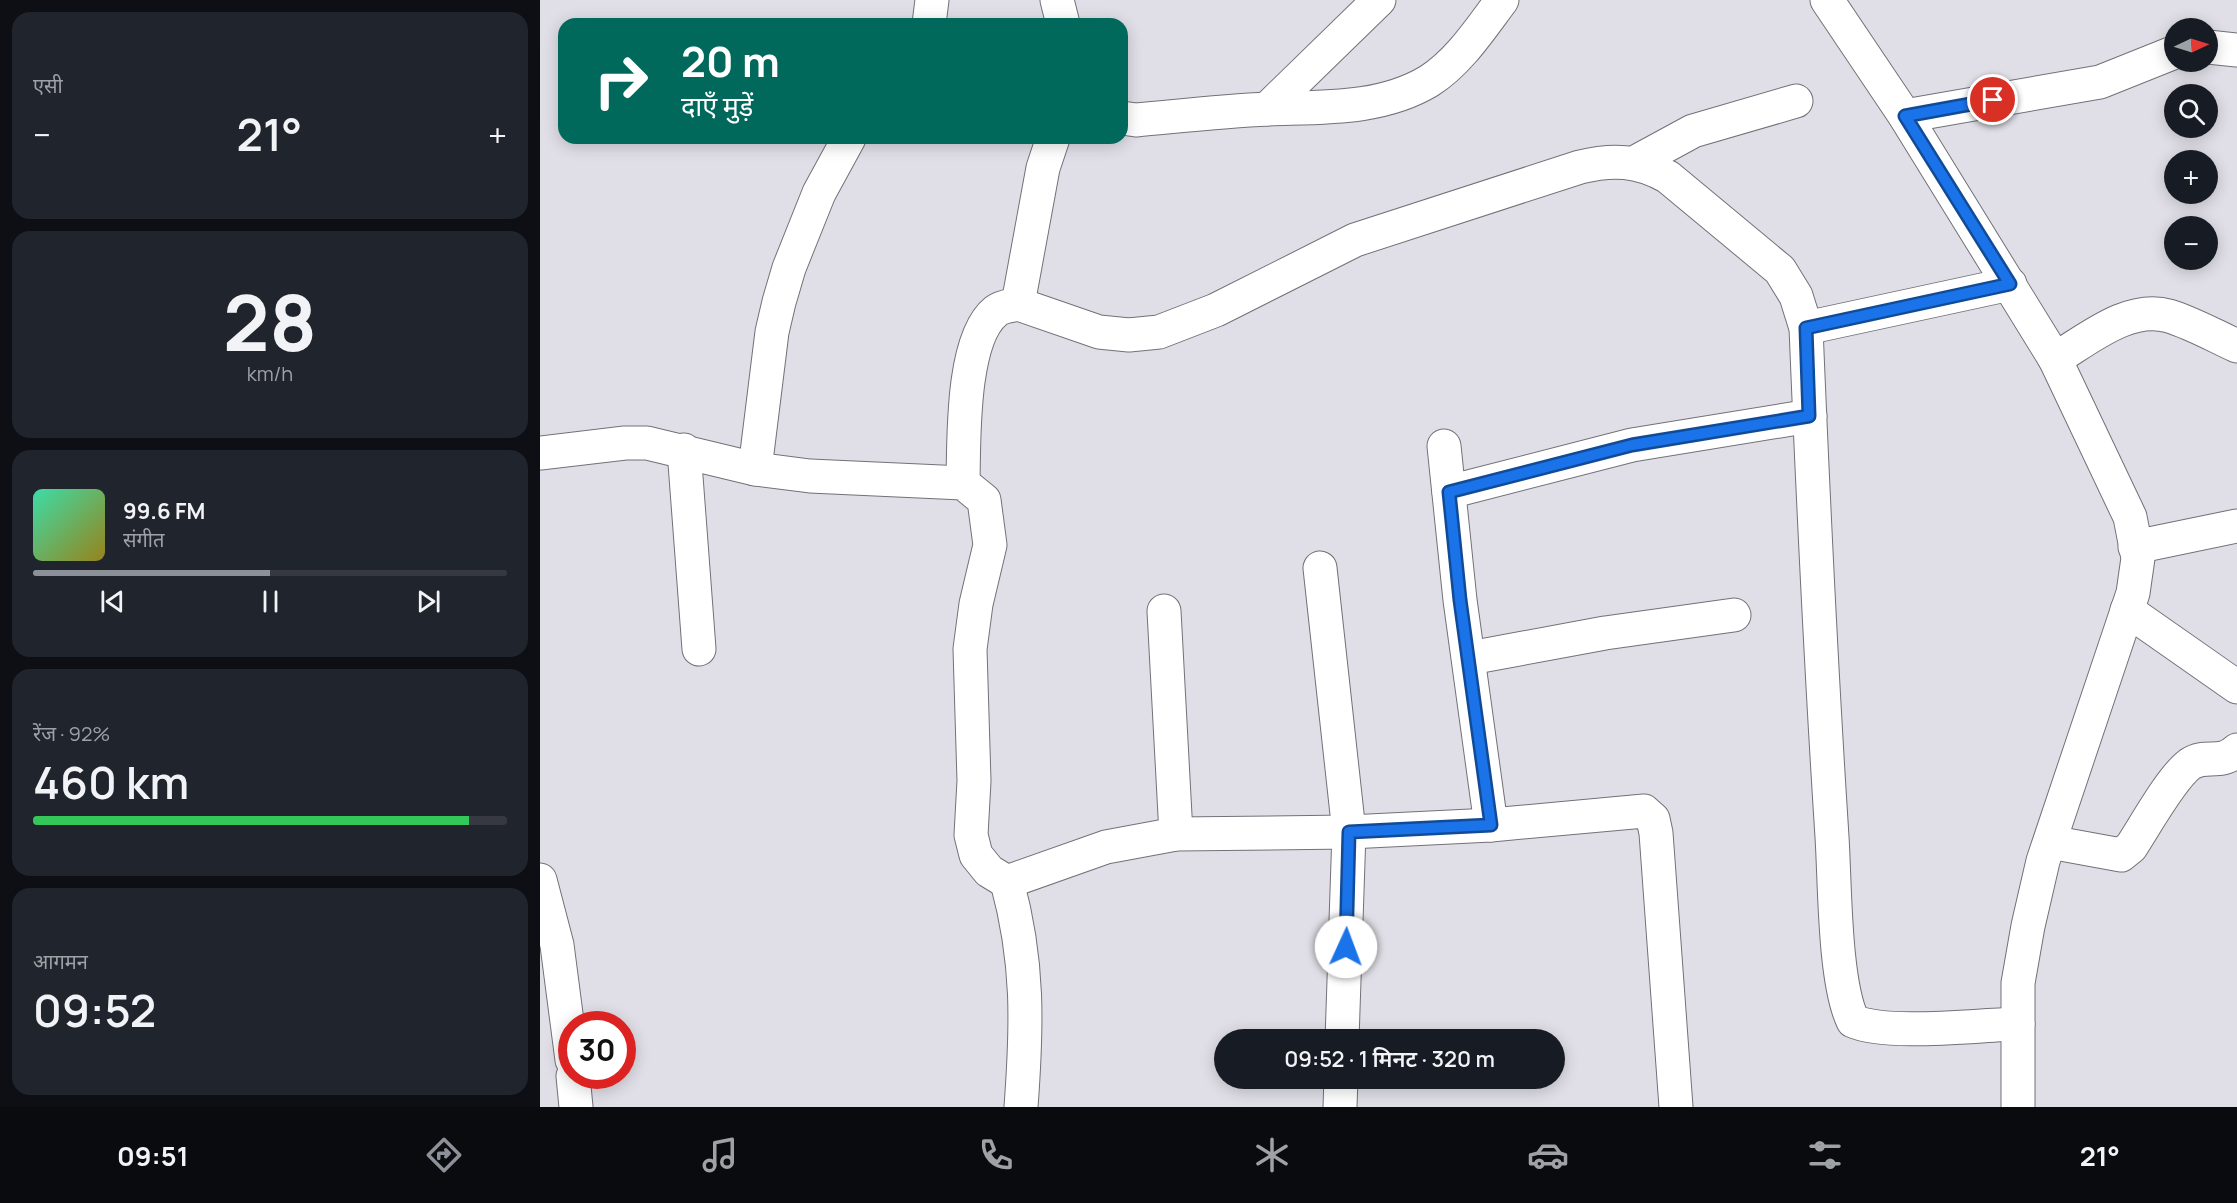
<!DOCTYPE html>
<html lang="hi">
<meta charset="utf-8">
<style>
body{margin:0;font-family:Manrope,"Noto Sans Devanagari",sans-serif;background:#20242c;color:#f1f3f6;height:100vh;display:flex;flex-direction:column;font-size:22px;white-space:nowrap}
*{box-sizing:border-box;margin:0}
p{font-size:20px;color:#9ea1a6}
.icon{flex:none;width:33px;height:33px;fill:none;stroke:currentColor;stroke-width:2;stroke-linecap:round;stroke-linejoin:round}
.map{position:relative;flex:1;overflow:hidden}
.sheet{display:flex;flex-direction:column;gap:12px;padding:12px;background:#0d0f14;width:540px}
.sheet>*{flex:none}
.guide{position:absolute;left:18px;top:18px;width:570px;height:126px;border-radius:18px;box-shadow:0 3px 15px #0003;background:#00695c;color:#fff;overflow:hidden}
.needle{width:39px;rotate:86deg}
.buttons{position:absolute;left:1624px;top:18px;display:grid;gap:12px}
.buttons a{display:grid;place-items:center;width:54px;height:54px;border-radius:50%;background:#171b24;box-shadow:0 3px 15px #0003;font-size:30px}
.speed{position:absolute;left:18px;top:1011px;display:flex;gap:12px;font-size:30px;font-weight:700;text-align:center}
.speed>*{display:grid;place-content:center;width:78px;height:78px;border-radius:50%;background:#171b24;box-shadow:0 3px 15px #0003;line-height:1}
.speed .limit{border:9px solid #d22;background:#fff;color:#111}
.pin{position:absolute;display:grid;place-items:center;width:51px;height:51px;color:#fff;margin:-26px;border:3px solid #fff;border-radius:50%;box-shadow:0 2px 6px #0007}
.me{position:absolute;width:66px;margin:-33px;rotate:2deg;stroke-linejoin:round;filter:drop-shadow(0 0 4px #0008)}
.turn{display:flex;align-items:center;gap:21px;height:126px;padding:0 24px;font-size:27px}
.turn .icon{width:78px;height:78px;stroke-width:2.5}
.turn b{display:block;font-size:42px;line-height:51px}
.big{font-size:45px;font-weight:600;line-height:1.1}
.sheet .widget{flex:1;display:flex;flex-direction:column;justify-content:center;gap:9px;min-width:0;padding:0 21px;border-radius:18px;background:#20242c}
.sheet .dial{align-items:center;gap:0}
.dial b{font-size:78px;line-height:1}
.song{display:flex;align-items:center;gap:18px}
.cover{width:72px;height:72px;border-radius:9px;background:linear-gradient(135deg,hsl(160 70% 55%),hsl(50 70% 35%))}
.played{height:6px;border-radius:3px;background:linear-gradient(90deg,#8c9099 50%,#363941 50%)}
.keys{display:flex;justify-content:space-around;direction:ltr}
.heat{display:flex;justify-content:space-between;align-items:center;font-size:33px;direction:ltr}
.charge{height:9px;border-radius:4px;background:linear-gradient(90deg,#34c759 92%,#363941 0)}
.trip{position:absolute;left:674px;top:1029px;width:351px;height:60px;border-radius:30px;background:#171b24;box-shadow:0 3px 15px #0003;font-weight:600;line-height:60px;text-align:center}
.dock{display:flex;height:96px;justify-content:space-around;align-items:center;background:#090b0e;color:#9ea1a6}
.dock .icon{width:42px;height:42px}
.dock .selected{color:#8c9099}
.dock b{font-size:27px;color:#f1f3f6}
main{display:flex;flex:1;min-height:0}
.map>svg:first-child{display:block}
</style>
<main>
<section class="sheet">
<div class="widget"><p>एसी</p>
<div class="heat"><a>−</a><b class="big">21°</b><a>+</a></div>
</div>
<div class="widget dial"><b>28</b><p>km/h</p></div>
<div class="widget">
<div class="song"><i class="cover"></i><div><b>99.6 FM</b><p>संगीत</p></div></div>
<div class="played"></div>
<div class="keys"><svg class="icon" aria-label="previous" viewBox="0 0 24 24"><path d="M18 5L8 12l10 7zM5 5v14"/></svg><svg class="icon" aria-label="pause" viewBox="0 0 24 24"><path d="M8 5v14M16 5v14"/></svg><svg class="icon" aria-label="next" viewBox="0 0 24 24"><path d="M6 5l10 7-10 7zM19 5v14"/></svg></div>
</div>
<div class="widget"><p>रेंज · 92%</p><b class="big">460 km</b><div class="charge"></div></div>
<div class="widget"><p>आगमन</p><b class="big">09:52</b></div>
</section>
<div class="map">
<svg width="1697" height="1107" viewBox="0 0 1697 1107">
<rect width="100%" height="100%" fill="#e0dfe7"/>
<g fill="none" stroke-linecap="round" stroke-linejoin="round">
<defs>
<g id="minor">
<path d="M517,0l6,24"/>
<path d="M1287,0l78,116 150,243 75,158 8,41 -5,35 -90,268 -15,65 -10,57v124"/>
<path d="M389,24l3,-24"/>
<path d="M1668,47l29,3"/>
<path d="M727,109l112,-109"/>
<path d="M1365,116l195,-34 75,-30"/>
<path d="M582,118l14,2c44,-4 88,-9 132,-11 54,-2 113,1 161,-28 30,-19 52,-53 73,-81"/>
<path d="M1094,163l59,-32 103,-30"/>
<path d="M478,304l25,-136 10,-30"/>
<path d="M1266,328l204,-44"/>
<path d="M1515,359c32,-19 74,-55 114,-43 23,7 46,20 68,30"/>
<path d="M904,446l16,154 31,225"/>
<path d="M144,450l15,199"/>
<path d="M0,453l85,-10h22l108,26 55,7 153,7 21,17 6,45 -14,59 -6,45 4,132 -3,54 5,20 13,16 18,11c22,80 20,144 14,225"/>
<path d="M215,469l17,-137 7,-30 10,-34 30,-75 30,-55"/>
<path d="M423,483c1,-42 -2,-144 33,-172 6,-5 15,-5 22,-7l81,28 30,3 30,-3 57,-22 139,-70 225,-73c33,-8 58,-7 88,10l112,93 16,26 10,32c7,170 15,339 26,509 3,46 2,145 21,184 35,15 123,4 165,3"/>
<path d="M909,492l183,-47 178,-29"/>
<path d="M1595,547l102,-21"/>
<path d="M780,568l29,264 -7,208"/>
<path d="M1587,610l110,77"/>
<path d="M624,611l12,223"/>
<path d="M930,658l135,-25 129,-18"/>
<path d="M1510,842l71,13 10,-8c14,-21 40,-69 59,-83 16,-11 30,2 47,-14"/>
<path d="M0,880l17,65 15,115"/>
<path d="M467,882l99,-35 70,-13 173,-2 142,-7 153,-14 9,8 3,14 20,274"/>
<path d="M33,1076l3,31"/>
<path d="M800,1107l1,-29"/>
</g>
</defs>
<!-- minor casing -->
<use href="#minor" stroke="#727178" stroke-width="35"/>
<!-- minor -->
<use href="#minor" stroke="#fff" stroke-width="33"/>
</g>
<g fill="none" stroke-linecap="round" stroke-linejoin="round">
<defs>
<path id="route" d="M806,947l3,-115 142,-7 -31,-225 -11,-108 183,-47 177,-29 -3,-88 204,-44 -105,-168 88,-16"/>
</defs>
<!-- route casing -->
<use href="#route" stroke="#114b97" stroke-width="15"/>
<!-- route -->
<use href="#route" stroke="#1a73e8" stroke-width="10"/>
</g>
</svg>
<div class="buttons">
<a><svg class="needle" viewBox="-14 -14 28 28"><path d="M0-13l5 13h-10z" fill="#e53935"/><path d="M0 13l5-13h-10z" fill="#9ea1a6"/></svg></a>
<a><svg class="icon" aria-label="search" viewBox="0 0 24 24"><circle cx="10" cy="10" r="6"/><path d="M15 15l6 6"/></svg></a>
<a>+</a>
<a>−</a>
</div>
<div class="speed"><div class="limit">30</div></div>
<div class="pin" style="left:1453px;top:100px;background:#d93025"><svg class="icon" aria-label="arrive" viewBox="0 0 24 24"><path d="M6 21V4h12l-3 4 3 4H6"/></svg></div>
<svg class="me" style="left:806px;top:947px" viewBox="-20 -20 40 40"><circle r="19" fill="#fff"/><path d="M0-13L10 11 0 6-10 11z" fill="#1a73e8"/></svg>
<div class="trip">09:52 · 1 मिनट · 320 m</div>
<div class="guide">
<div class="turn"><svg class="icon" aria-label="right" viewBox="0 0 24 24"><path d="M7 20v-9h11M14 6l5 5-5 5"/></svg><div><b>20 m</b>दाएँ मुड़ें</div></div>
</div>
</div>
</main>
<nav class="dock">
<b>09:51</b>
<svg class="icon selected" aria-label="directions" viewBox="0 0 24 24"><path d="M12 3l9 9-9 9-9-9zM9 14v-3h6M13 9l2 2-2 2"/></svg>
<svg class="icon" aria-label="music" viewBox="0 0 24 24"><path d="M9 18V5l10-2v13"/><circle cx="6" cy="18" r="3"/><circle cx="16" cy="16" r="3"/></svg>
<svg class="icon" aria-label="phone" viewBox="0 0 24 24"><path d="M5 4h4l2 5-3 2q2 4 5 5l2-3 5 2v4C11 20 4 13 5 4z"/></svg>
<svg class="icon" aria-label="climate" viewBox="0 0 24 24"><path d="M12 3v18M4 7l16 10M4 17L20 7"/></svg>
<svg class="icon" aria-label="car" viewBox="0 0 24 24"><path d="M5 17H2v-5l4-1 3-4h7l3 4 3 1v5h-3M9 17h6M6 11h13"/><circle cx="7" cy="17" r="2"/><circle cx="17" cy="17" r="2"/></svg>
<svg class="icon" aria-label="filters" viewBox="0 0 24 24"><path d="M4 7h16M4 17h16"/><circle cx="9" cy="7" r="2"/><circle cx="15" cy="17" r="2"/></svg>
<b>21°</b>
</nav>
